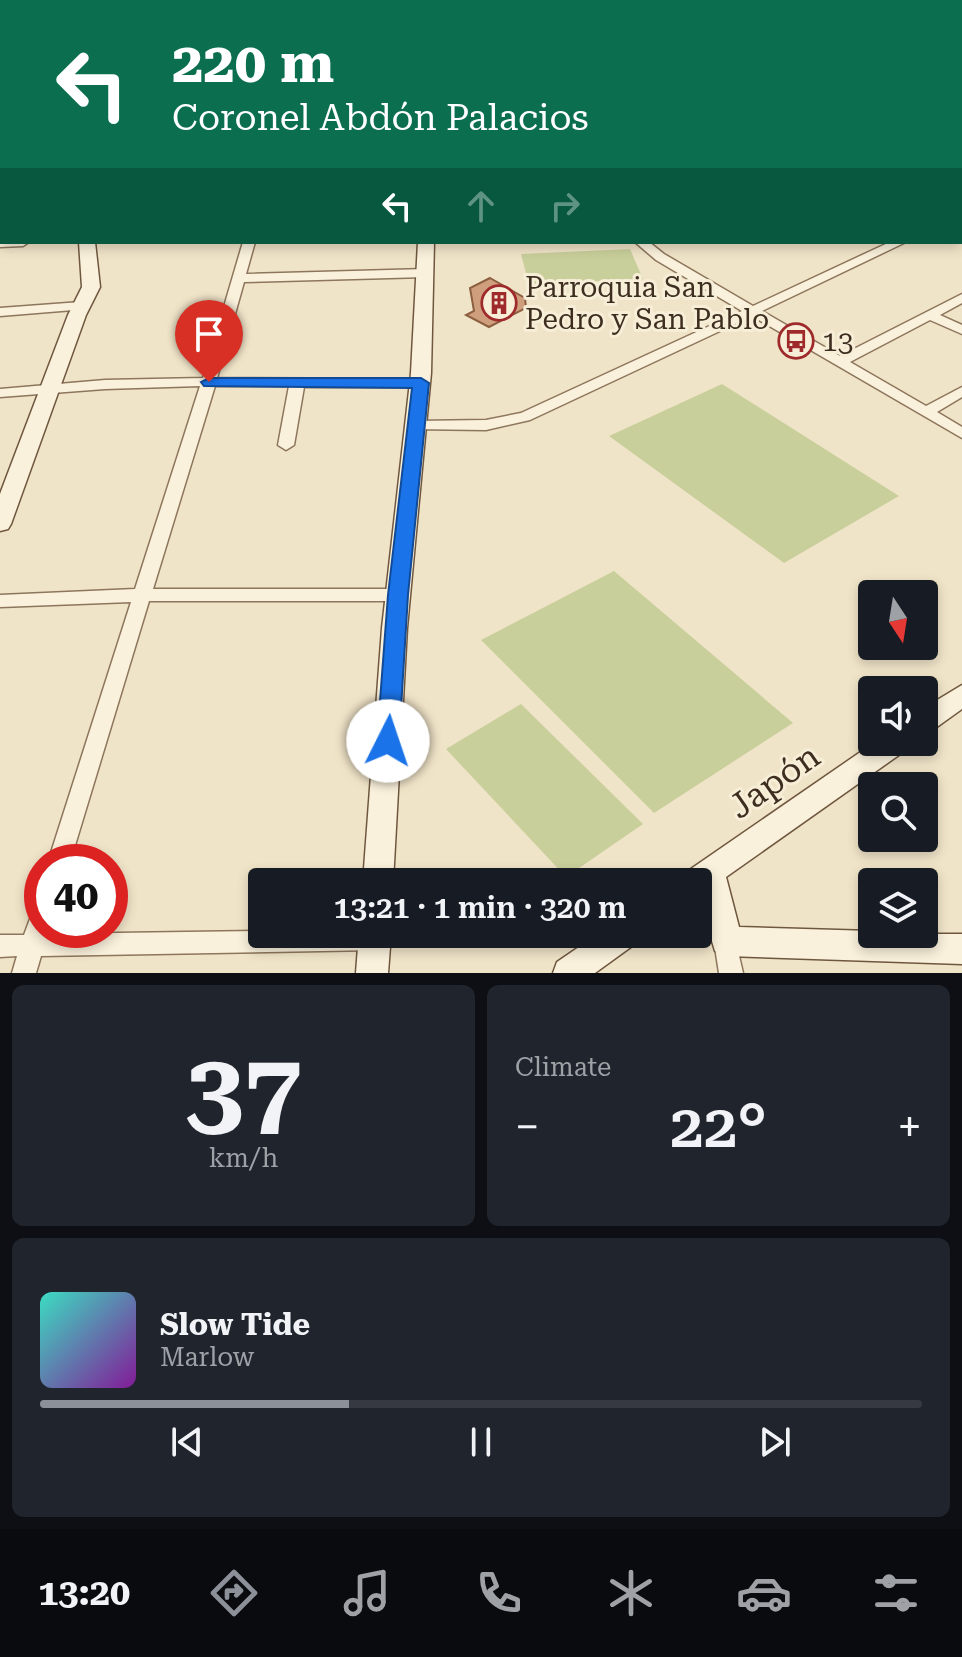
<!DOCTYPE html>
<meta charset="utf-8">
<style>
body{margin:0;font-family:"Roboto Serif",serif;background:#20242c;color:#f1f3f6;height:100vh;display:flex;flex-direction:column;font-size:30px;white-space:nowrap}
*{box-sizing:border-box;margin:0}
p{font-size:26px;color:#9ea1a6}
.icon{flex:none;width:44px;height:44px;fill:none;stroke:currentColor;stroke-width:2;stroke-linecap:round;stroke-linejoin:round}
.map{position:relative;height:973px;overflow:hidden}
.panel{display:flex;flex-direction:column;gap:12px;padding:12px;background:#0d0f14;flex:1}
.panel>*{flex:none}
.hud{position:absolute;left:0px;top:0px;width:962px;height:244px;box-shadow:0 4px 12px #0003;background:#0b6e4f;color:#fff;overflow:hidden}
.needle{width:52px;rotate:168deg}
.fabs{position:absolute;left:858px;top:580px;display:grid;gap:16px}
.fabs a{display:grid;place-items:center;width:80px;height:80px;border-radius:8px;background:#171b24;box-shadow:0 4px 12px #0003;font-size:40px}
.speed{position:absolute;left:24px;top:844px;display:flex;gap:16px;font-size:40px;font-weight:700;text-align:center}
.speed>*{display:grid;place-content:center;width:104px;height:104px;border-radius:50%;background:#171b24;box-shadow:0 4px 12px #0003;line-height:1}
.speed .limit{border:12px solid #d22;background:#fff;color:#111}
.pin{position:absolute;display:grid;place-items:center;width:68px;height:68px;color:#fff;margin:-82px -34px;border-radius:50% 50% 50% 0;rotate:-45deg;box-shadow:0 0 8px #0007}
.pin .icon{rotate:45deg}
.me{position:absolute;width:88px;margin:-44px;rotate:4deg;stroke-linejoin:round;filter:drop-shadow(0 0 6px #0008)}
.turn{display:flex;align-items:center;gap:28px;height:168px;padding:0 40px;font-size:36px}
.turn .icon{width:104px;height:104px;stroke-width:2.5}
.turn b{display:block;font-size:56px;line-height:68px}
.lanes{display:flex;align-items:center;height:76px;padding:0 40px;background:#0003;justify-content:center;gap:40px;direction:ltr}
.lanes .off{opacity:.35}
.big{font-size:60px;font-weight:600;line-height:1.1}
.panel .widget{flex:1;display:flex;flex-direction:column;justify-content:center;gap:12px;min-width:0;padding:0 28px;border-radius:12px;background:#20242c}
.panel .dial{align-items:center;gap:0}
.dial b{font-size:104px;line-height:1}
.song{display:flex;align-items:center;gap:24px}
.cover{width:96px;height:96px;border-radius:12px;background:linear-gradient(135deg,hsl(170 70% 55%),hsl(290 70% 35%))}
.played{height:8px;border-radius:4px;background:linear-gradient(90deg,#8c9099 35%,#363941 35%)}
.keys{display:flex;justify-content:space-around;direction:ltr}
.heat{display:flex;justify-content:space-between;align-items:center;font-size:44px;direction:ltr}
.panel .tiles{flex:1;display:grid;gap:12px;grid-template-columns:1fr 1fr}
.widget:last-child{grid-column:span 2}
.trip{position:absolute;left:248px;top:868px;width:464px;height:80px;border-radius:8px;background:#171b24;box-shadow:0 4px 12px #0003;font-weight:600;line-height:80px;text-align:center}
.tabs{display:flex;height:128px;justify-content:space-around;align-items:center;background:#090b0e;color:#9ea1a6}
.tabs .icon{width:56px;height:56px}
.tabs .current{color:#8c9099}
.tabs b{font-size:36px;color:#f1f3f6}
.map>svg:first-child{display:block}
</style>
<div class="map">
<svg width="962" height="973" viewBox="0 0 962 973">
<rect width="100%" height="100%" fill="#f0e4c8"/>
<!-- green -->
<g fill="#c9cf9b">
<path d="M630,249l13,30 -114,6 -8,-31z"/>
<path d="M722,384l177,112 -115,67 -175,-127z"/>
<path d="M614,571l179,152 -139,90 -173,-173z"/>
<path d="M521,704l122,120 -77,53 -120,-128z"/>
</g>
<!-- building -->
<path fill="#cf9f7d" stroke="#8d5f41" stroke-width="2" d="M490,278l35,20 1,10 -37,19 -23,-12 8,-4 -4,-23z"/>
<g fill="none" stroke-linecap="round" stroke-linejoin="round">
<defs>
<g id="street">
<path d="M177,0h114l-116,2z"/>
<rect x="358" y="0" width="8" height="2"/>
<rect x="0" y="6" width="2" height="6"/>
<rect x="0" y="31" width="2" height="6"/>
<rect x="0" y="44" width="2" height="6"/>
<rect x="0" y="88" width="2" height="6"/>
<rect x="960" y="112" width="2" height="7"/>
<rect x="0" y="132" width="2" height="6"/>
<rect x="0" y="181" width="2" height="6"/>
<rect x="960" y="191" width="2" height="7"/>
<path d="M0,239l2,3h27l-6,4 -23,1z"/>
<path d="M243,242h12l-9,32 180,-5 6,4 -6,4 -182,5 -27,96 204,1 7,4 -7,4h-117l-10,58 -8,5 -8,-5 11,-59h-74l-62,203h245l6,2 3,4 -3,4 -6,2h-249l-79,261h-22l83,-260 -131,5v-12l135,-6 65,-203 -95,3 -105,8v-8l105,-9 98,-2z"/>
<path d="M635,242h14l15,12 89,52 137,-64h16l-144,69 78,45 122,-62v9l-22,12 22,10v9l-32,-14 -80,42 76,44 36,-19v10l-25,15 25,15v11l-210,-122 -222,104 -44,10 -75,-1 -3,-3 8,-5 70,-1 35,-7 221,-102 -86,-51z"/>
<path d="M81,302l7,4 -2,3 -86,7v-8z"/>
<path d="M42,905v25h7l-2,4 215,-3v3h122l3,5 -4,7 -8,4 -334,6 -5,17h-24l5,-17 -17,1v-22h24l10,-27z"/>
<path d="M726,930l8,4 9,39h-24l-5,-32 4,-7z"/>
</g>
<g id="secondary">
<rect x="960" y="90" width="2" height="8"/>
<path d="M79,242h16l5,45 -14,28 -75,209 -3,5 -8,2v-37l68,-179 14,-28z"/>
<path d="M418,242h16l-3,131 -24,255 -14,254h-30l19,-254 29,-255z"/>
<path d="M962,685v24l-28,20 -10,4v-25z"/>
<path d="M875,742h35l-4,8 -180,127 13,50 133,4v3h90v30l-236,-8 -11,-5 -17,-56v-13h-17l4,-9z"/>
<path d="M359,934h32l-3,39h-32z"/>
<path d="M598,934h42l-5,10 -40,29h-42l4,-11z"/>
</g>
</defs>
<!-- street casing -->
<use href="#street" stroke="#8d765c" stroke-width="3"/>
<!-- secondary casing -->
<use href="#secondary" stroke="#6f573f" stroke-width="3"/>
<!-- street -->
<use href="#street" fill="#faf1dc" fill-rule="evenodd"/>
<!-- secondary -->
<use href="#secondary" fill="#faf1dc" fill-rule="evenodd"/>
</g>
<!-- route -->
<path fill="#1a73e8" stroke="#114b97" stroke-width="2" d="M209,378h212l8,5 -21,212 -9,146 -3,7 -8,2 -8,-2 -3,-7 11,-146 24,-207 -208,-2 -3,-4z"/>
<!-- icons -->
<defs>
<symbol id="building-ring" viewBox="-11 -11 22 22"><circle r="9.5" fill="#f7eed8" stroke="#9e2a2b" stroke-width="1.5"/><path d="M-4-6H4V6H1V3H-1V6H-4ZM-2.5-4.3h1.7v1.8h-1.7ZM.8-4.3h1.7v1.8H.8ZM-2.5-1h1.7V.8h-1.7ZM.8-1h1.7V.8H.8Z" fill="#9e2a2b"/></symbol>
<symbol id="bus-ring" viewBox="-11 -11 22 22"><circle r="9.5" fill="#f7eed8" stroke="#9e2a2b" stroke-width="1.5"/><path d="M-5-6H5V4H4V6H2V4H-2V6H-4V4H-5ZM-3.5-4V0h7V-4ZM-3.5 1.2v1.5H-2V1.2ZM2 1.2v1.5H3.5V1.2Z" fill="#9e2a2b"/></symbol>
</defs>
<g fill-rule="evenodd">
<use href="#building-ring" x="479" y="283" width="40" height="40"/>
<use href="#bus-ring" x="776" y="321" width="40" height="40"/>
</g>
<g text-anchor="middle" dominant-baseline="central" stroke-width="6" stroke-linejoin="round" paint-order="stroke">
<!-- poi labels -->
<g font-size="28" fill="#3d2e20" stroke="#f7eed8" text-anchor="start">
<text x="525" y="287">Parroquia San<tspan x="525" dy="32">Pedro y San Pablo</tspan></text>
<text x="822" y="341">13</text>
</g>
<!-- near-street labels -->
<g font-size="34" fill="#3d2e20" stroke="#f7eed8">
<text transform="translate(774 781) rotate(-35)">Japón</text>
</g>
</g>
</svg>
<div class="fabs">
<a><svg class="needle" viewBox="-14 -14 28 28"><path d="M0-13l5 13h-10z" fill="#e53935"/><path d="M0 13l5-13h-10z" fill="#9ea1a6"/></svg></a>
<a><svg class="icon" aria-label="sound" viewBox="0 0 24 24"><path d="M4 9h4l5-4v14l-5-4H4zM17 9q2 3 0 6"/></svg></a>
<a><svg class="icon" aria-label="search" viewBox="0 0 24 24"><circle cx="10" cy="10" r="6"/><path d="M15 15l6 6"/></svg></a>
<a><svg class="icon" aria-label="layers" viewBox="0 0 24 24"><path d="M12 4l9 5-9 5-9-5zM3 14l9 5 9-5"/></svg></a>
</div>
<div class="speed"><div class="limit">40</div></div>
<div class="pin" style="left:209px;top:382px;background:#d93025"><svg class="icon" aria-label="arrive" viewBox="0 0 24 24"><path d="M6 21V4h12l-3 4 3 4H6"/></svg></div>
<svg class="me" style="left:388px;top:741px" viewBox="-20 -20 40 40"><circle r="19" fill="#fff"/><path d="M0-13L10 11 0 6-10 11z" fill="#1a73e8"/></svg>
<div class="trip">13:21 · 1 min · 320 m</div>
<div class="hud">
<div class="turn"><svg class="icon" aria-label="left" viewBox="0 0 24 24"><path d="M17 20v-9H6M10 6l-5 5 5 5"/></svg><div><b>220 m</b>Coronel Abdón Palacios</div></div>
<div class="lanes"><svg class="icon" aria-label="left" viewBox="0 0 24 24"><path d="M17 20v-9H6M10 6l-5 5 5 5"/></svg><svg class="icon off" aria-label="ahead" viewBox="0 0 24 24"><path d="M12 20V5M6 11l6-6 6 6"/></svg><svg class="icon off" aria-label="right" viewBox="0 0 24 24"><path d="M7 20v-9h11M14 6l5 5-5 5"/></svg></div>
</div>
</div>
<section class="panel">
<div class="tiles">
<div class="widget dial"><b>37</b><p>km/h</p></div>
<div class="widget"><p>Climate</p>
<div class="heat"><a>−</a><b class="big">22°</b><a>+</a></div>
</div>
<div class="widget">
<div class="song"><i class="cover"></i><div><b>Slow Tide</b><p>Marlow</p></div></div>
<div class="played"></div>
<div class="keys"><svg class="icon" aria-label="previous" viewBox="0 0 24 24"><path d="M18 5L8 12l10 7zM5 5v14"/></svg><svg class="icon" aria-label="pause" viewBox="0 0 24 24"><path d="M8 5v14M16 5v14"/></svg><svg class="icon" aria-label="next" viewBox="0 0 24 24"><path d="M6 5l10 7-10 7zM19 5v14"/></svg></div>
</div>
</div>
</section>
<nav class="tabs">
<b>13:20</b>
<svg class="icon current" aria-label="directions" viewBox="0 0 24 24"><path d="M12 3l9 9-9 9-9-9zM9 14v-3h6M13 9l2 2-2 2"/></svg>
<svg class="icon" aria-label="music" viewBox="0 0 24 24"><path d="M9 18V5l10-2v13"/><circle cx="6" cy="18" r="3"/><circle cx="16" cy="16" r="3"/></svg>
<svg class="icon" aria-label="phone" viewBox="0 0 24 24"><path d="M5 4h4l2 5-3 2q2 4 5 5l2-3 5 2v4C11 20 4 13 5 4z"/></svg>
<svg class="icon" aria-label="climate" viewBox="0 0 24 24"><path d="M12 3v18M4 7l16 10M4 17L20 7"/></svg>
<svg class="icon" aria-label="car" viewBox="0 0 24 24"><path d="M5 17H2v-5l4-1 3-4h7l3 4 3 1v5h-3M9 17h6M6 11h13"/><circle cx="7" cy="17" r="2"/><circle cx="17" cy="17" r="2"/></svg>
<svg class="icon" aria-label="filters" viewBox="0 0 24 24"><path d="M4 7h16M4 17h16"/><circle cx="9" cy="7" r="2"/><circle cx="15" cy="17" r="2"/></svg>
</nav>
